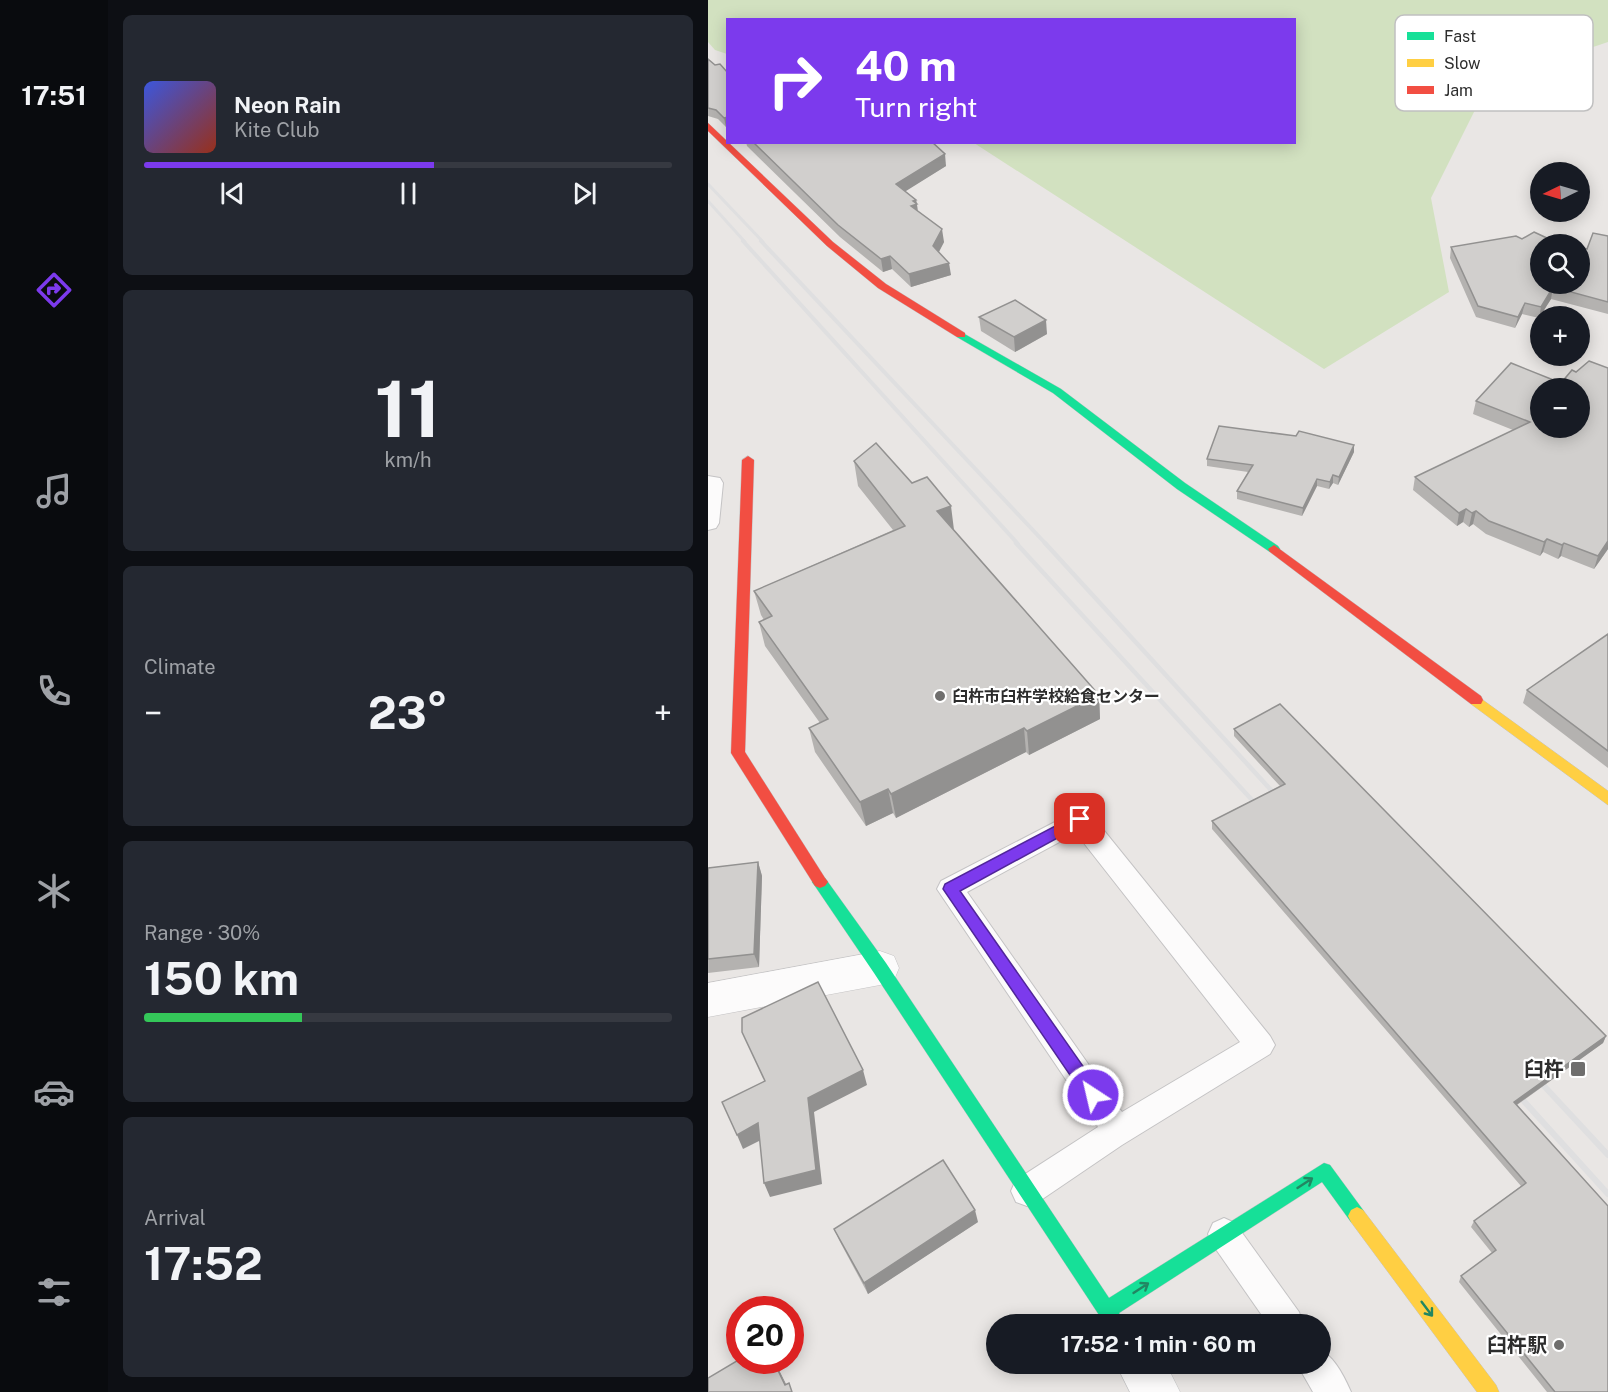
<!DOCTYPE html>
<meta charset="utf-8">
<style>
body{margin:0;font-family:"Public Sans","Noto Sans JP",sans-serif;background:#242831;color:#f1f3f6;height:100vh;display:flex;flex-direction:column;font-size:22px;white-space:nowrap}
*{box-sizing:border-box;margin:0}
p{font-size:20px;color:#9ea1a6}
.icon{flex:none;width:33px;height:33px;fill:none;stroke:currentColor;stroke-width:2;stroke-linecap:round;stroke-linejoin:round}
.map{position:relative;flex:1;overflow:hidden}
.drawer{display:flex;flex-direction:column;gap:15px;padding:15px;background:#0d0f14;width:600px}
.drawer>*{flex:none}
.guide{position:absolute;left:18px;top:18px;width:570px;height:126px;border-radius:0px;box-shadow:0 3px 15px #0003;background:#7c3aed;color:#fff;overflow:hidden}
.needle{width:39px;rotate:265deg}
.controls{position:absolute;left:822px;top:162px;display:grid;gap:12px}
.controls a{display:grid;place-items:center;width:60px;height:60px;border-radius:50%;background:#171b24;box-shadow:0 3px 15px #0003;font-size:30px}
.speed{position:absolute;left:18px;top:1296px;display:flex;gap:12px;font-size:30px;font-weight:700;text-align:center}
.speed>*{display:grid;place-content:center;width:78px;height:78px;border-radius:50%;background:#171b24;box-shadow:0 3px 15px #0003;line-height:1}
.speed .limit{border:9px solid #d22;background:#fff;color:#111}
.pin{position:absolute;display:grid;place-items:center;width:51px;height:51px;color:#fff;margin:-26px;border-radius:12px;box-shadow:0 3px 9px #0006}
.me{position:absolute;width:66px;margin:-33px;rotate:325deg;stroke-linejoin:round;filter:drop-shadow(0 0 4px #0008)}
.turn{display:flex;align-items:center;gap:21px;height:126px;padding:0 30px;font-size:27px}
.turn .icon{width:78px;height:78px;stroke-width:2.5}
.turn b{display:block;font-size:42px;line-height:51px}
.big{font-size:45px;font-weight:700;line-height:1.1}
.drawer .widget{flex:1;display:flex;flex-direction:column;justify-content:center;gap:9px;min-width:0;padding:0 21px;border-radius:9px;background:#242831}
.drawer .dial{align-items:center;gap:0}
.dial b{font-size:78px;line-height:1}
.song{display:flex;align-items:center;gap:18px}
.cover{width:72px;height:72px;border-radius:9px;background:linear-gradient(135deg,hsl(230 70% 55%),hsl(10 70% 35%))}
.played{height:6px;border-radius:3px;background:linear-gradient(90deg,#7c3aed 55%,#363941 55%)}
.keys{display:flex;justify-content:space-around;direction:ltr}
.heat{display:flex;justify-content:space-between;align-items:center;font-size:33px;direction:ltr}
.charge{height:9px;border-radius:4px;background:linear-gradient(90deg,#34c759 30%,#363941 0)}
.trip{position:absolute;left:278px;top:1314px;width:345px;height:60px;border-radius:30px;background:#171b24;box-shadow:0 3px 15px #0003;font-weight:700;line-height:60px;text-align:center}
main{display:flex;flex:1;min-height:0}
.tabs{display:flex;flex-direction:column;width:108px;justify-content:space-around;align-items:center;background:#090b0e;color:#9ea1a6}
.tabs .icon{width:42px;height:42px}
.tabs .current{color:#7c3aed}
.tabs b{font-size:27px;color:#f1f3f6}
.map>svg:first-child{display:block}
</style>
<main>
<nav class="tabs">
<b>17:51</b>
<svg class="icon current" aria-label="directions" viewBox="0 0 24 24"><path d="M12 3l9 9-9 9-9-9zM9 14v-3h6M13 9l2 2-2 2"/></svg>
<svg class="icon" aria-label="music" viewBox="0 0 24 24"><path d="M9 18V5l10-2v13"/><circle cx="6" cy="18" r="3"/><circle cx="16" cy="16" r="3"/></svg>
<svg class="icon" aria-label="phone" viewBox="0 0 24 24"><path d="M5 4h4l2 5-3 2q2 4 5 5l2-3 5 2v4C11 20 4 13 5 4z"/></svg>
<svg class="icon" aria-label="climate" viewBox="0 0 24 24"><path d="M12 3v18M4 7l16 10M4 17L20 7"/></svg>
<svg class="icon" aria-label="car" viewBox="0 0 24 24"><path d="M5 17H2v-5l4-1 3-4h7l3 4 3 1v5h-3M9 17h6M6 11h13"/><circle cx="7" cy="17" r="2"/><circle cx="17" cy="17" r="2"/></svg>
<svg class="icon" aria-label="filters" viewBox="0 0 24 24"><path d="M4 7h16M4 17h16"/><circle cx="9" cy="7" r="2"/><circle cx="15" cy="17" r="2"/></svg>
</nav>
<section class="drawer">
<div class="widget">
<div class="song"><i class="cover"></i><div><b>Neon Rain</b><p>Kite Club</p></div></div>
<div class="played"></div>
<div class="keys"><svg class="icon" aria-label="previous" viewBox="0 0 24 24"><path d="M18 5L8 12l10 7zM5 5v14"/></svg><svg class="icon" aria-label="pause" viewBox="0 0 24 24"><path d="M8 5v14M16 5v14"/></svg><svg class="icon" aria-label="next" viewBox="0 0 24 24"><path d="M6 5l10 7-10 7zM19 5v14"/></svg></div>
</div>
<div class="widget dial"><b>11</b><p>km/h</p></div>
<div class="widget"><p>Climate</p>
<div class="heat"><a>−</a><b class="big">23°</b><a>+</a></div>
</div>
<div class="widget"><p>Range · 30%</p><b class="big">150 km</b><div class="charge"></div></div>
<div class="widget"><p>Arrival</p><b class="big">17:52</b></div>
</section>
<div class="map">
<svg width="900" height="1392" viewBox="0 0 900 1392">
<rect width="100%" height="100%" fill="#e9e6e4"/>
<!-- green -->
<path fill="#d2e1c0" d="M0,0h900v42l-119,40 -58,116 18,94 -125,77 -350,-226 320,-1v-122h-566l-1,34 -12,-4 -7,-8z"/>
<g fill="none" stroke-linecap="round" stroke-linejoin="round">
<defs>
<g id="lane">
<path d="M0,476l12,2 3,5 -4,40 -3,5 -8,2z"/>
<path d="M372,809l9,3 181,224 5,9 -5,9 -148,91 -84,57 -11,4 -11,-4 -5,-11 5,-11 82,-53 -161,-238 4,-8zM368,833l164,209 -118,70 -155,-220z"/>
<path d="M516,1218l11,5 64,89 4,12h-35l-55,-79 -5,-11 5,-11z"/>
<path d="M612,1350c14,6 25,28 31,42h-38l-16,-28h23z"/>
</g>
<g id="street">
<path d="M172,951l14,5 5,12 -5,12 -14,5 -172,32v-34z"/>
<path d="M408,1364h50l14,28h-50z"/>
</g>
<g id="fast">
<path d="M253,332l100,57 124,94 93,63 2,3 -2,3h-8l-93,-63 -124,-96 -96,-56v-4z"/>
<path d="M112,876l5,2 61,85 223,335 215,-135 6,2 33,45 3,6 -3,6 -6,3 -6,-3 -29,-40 -203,131 5,11h-19l-231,-351 -59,-87 -3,-4 3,-4z"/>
</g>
<g id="slow">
<path d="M768,695l132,96v14l-137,-101 -2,-4 2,-4z"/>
<path d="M649,1207l6,3 133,175 3,7h-22l-126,-170 -3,-6 3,-6z"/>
</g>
<g id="jam">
<path d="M0,123l125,119 53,42 79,49v4h-8l-79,-49 -51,-42 -119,-115z"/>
<path d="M40,456l6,4 -9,292 80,126 3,4 -3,4 -5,2 -5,-2 -84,-133 11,-293z"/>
<path d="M566,545l207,151 2,4 -2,4h-10l-201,-152 -2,-3z"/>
</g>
</defs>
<!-- lane casing -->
<use href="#lane" stroke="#c4c3c4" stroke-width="2"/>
<!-- street casing -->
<use href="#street" stroke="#c4c3c4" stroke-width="1"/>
<!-- fast casing -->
<use href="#fast" stroke="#c4c3c4" stroke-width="1"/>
<!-- slow casing -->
<use href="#slow" stroke="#c4c3c4" stroke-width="1"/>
<!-- jam casing -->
<use href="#jam" stroke="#c4c3c4" stroke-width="1"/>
<!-- lane -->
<use href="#lane" fill="#fcfbfb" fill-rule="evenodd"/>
<!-- street -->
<use href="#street" fill="#fcfbfb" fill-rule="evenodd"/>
<!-- fast -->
<use href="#fast" fill="#16e098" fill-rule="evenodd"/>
<!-- slow -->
<use href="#slow" fill="#ffcf43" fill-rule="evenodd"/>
<!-- jam -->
<use href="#jam" fill="#f24e42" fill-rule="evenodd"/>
<!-- rail-far3 -->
<g stroke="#dfdfe0" stroke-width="3">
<path d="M0,184l55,58"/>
<path d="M0,201l37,41"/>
</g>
<!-- rail-far2 -->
<g stroke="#dfdfe0" stroke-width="4">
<path d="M35,241l275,303"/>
<path d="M53,241l285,303"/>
</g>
<!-- rail-far1 -->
<g stroke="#dfdfe0" stroke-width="4.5">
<path d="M308,543l247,269"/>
<path d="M337,543l237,259"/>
</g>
<!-- rail -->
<g stroke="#dfdfe0" stroke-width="6">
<path d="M824,1073l76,82"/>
<path d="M804,1088l96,106"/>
</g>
</g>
<!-- wall -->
<g fill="#b4b2b0">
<path d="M0,59l7,6 13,8v54h-2l-8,-8 -10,-3z"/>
<path d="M38,142h186l14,24 -41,25 11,9 2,11 26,31 -5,10 12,23 -40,12 -19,-18 -9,3 -43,-35 -93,-91z"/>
<path d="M900,236v78l-57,-15 -12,19 -17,-4 -7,14 -39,-11 -26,-59 1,-11 71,-8h27l38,10z"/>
<path d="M271,317l68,17 -32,18 -34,-21z"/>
<path d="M900,368v181l-14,20 -33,-13 -3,3 -15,-7 -3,4 -54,-22 -13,-10 -4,3 -6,-5 -6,4 -44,-36 2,-13 98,-47 -40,-16 3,-13 85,-18 15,-11z"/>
<path d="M646,452l-16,33 -5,-2 -4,6 -12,-3 -15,30 -65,-17v-8l11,-19 -41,-6v-7z"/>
<path d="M146,461l100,69 145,165 1,24 -71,36 -3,-3 -130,66 -3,-5 -27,13 -51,-74 -6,-24 11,-5 -55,-77 -6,-24 5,-2 -3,-5 -7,-24 139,-61 -35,-44z"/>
<path d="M900,634v134l-85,-65 4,-13z"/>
<path d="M526,729l372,307 -3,7 -86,62 91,287h-61l-88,-110 2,-6 31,-23 -21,-26 3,-6 47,-35 -309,-357v-8l68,-35 -46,-50z"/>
<path d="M50,862l4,14 -3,91 -51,6v-105z"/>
<path d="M270,1222l-110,72 -29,-54 -5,-11z"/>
</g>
<!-- shaded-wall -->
<g fill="#929190">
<path d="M20,117v10h-2l-2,-9z"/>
<path d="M237,154l1,12 -48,30 -2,-12z"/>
<path d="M208,200l1,4 1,13 -7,-11 2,-5z"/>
<path d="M234,229l2,13 -9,17 -2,-13z"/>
<path d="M182,256l2,13 -9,3 -2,-13z"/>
<path d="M241,263l2,12 -40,12 -2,-13z"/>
<path d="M845,287l-2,12 -12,19 2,-11z"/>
<path d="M817,303l-3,11 -7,14 3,-11z"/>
<path d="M338,320l1,14 -32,18 -1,-15z"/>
<path d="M646,445v7l-16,33 1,-8z"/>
<path d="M625,475v8l-4,6 1,-7z"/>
<path d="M609,479v7l-15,30 1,-8z"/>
<path d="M243,506l3,24 -17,-19z"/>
<path d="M758,509l-3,13 -6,4 2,-13z"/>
<path d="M768,511l-3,13 -4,3 3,-14z"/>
<path d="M839,539l-4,13 -3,4 4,-14z"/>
<path d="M900,541v8l-14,20 4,-13z"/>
<path d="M856,543l-3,13 -3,3 4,-14z"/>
<path d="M391,695l1,24 -71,36 -2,-24z"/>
<path d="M316,728l2,24 -130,66 -5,-24z"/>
<path d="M180,789l5,24 -27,13 -6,-24z"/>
<path d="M50,862l4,14 -3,91 -5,-13z"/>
<path d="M898,1036l-3,7 -91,65 2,-6z"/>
<path d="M155,1070l4,15 -53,27 8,72 -52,13 -6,-14 44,-85z"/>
<path d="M50,1123l7,15 -22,11 -6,-14z"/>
<path d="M267,1210l3,12 -110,72 -4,-11z"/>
<path d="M65,1360h1l16,32h-1z"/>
</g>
<!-- building -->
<g fill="#d1cfcd" stroke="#929190" stroke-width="1.5" fill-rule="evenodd">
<path d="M0,59l7,6 5,-1 8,9v44l-4,1 -8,-8 -8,-2z"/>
<path d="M45,142h179l13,12 -49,30 20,16 -3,1 4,3 -6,2 31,23 -9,17 16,17 -40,11 -19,-18 -9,3 -43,-34z"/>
<path d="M826,232l15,7 21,5h-30v40h40v-37l7,2 6,-16 15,3v66l-55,-15 -12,20 -16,-4 -7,14 -40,-11 -27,-59 65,-11 6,3z"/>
<path d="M307,300l31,20 -32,17 -35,-20z"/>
<path d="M881,361l19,7v173l-10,15 -34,-13 -2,2 -15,-6 -3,3 -55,-21 -13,-10 -4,2 -6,-4 -7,4 -44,-36 115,-55 -54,-21 35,-38 50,20 11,-13 4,2zM832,388h40v40h-40z"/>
<path d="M511,426l77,10 3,-5 55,14 -15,32 -6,-2 -3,7 -13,-3 -14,29 -66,-17 16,-26 -46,-6z"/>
<path d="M168,443l36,40 15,-6 24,29 -14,5 162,184 -72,36 -3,-3 -133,66 -3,-5 -28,13 -51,-74 19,-9 -69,-97 13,-6 -18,-25 151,-65 -51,-65z"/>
<path d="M900,634v117l-81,-61z"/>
<path d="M572,704l326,332 -92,66 94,104v186h-53l-94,-116 35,-26 -22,-29 52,-38 -314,-362 73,-37 -51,-55z"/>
<path d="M50,862l-4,92 -46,5v-91z"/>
<path d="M110,982l45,88 -55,28 8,72 -52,13 -6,-60 -21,12 -15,-33 43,-21 -23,-49v-14z"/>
<path d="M235,1160l32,50 -111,73 -30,-54z"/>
<path d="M32,1359v1h33l12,25 4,-2 3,9h-84v-14z"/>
</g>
<!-- one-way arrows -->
<defs><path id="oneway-shaft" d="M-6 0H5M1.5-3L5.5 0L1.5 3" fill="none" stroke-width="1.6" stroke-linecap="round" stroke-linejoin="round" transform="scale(1.5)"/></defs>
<g stroke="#228662">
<use href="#oneway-shaft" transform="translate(597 1183) rotate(-33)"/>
<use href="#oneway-shaft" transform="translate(433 1288) rotate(-33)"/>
<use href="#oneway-shaft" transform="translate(719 1309) rotate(53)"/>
</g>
<!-- route -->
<path fill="#7c3aed" stroke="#51269a" stroke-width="1.5" d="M372,813l5,2 2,4 -2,4 -125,68 139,198 2,6 -2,5 -6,3 -6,-3 -144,-211 2,-5z"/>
<!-- markers -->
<g fill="#6f6e6d" stroke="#fff" stroke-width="2">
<circle cx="232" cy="696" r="6"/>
<rect x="862" y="1061" width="16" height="16" rx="3"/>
<circle cx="851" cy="1345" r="6"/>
</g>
<g text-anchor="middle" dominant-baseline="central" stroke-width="4.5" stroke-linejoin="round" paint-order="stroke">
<!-- poi labels -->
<g font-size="16" font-weight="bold" fill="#2d2d2d" stroke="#fff" text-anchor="start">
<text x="244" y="696">臼杵市臼杵学校給食センター</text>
</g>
<!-- near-poi labels -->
<g font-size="20" font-weight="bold" fill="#2d2d2d" stroke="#fff" text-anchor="end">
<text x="856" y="1069">臼杵</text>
<text x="839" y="1345">臼杵駅</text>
</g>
</g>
<!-- legend -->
<rect x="687" y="15" width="198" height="96" rx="9" fill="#fff" stroke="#c0c0c0" stroke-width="1.5"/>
<rect x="699" y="32" width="27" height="8" fill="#16e098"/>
<rect x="699" y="59" width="27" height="8" fill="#ffcf43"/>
<rect x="699" y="86" width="27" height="8" fill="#f24e42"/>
<g font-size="16" fill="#2d2d2d">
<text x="736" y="42">Fast</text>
<text x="736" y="69">Slow</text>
<text x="736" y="96">Jam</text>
</g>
</svg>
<div class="controls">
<a><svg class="needle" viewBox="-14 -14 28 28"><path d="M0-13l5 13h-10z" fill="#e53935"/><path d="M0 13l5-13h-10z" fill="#9ea1a6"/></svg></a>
<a><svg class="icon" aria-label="search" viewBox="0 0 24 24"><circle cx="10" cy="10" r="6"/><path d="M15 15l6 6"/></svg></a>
<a>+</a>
<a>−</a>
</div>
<div class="speed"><div class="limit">20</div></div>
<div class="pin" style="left:372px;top:819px;background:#d93025"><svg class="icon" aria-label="arrive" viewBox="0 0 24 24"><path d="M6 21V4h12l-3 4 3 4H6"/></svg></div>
<svg class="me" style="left:385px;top:1095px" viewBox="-20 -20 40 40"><circle r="17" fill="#7c3aed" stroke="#fff" stroke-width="3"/><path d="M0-11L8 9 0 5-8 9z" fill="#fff"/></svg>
<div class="trip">17:52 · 1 min · 60 m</div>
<div class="guide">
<div class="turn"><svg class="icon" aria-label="right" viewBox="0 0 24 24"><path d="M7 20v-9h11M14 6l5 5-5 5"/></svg><div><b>40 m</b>Turn right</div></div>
</div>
</div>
</main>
